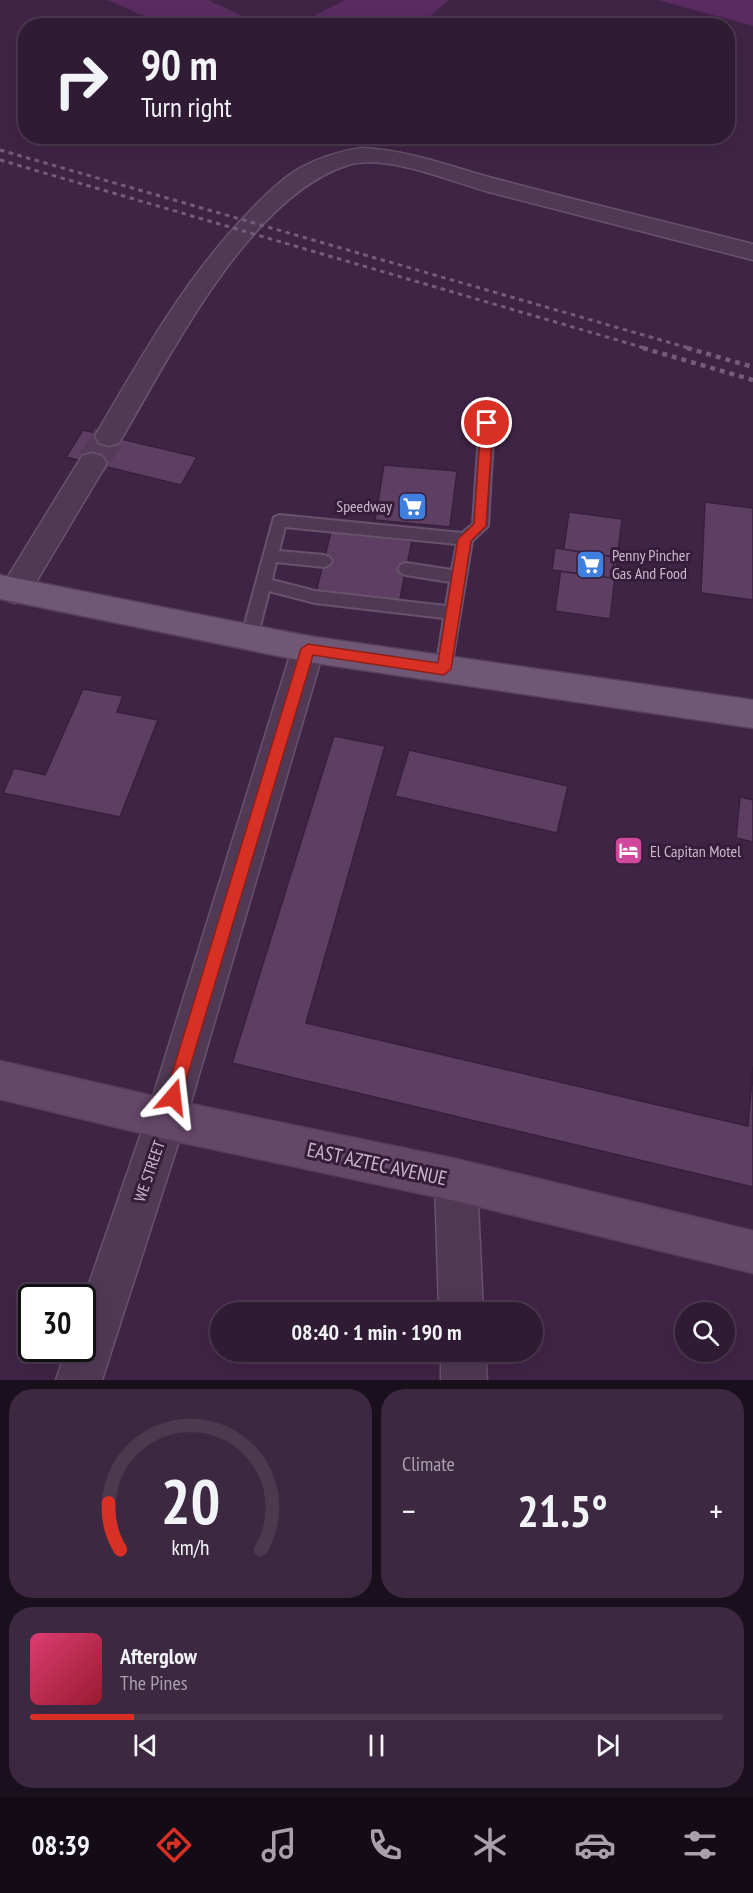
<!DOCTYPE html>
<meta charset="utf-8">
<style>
body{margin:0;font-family:"PT Sans Narrow",sans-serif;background:#3c2840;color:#f1f3f6;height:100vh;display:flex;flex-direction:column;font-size:22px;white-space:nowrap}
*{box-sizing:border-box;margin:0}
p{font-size:20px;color:#a8a1ac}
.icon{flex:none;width:33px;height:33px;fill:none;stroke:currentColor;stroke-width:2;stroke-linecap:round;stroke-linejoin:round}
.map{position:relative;height:1380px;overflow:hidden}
.sheet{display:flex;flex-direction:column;gap:9px;padding:9px;background:#1a0f1d;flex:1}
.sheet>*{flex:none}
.hud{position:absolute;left:18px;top:18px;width:717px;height:126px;border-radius:24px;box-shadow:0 6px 24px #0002,0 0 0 2px #4b394f;background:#301b34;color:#f1f3f6;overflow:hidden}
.fabs{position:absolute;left:675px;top:1302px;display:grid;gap:12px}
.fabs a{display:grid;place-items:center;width:60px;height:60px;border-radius:50%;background:#301b34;box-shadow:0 6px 24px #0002,0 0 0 2px #4b394f;font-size:30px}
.speed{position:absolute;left:18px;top:1284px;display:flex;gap:12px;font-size:30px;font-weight:700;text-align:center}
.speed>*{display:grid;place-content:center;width:78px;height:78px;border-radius:50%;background:#301b34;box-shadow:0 6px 24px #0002,0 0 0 2px #4b394f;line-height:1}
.speed .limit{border:3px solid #111;border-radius:9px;background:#fff;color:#111}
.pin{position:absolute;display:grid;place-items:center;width:51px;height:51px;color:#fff;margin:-26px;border:3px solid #fff;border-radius:50%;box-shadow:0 2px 6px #0007}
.me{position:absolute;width:66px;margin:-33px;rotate:17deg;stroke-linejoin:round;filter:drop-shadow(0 0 4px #0008)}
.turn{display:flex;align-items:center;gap:21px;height:126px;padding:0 24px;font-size:27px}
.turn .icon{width:78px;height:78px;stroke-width:2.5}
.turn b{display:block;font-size:42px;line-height:51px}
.big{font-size:45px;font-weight:700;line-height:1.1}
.sheet .widget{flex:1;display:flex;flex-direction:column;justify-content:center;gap:9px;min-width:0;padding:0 21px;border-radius:24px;background:#3c2840}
.sheet .dial{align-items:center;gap:0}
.dial svg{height:156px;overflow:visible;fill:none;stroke:#4b394f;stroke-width:7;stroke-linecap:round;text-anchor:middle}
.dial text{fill:#f1f3f6;stroke:none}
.song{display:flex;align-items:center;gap:18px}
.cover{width:72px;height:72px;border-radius:9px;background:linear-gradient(135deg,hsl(340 70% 55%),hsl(350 70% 35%))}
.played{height:6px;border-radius:3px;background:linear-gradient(90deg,#d93025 15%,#4b394f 15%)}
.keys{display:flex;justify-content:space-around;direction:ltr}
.heat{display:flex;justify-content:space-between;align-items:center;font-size:33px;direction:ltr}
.sheet .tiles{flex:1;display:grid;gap:9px;grid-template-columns:1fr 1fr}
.widget:last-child{grid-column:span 2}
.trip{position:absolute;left:210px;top:1302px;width:333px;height:60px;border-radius:30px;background:#301b34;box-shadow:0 6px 24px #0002,0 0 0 2px #4b394f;font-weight:700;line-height:60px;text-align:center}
.tabs{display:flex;height:96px;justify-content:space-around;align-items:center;background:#130b15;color:#a8a1ac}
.tabs .icon{width:42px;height:42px}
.tabs .current{color:#d93025}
.tabs b{font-size:27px;color:#f1f3f6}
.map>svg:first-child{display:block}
</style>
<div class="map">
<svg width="753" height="1380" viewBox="0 0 753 1380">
<rect width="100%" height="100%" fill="#402446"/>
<!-- water -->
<g fill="#5a2c62">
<path d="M108,0h100l54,25 47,-7 36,-18h104l-29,25h-256z"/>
<path d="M658,0h95v26z"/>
</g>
<!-- building -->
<g fill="#5e3e63" stroke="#38203c" stroke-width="1.5">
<path d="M83,430l114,27 -16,28 -115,-28z"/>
<path d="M384,465l73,6 -7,56 -75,-7z"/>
<path d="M705,502l48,6v92l-52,-7z"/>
<path d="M569,512l53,7 -12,100 -55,-8z"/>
<path d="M331,532l81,9 -13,62 -83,-11z"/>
<path d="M555,548l59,9 -2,21 -60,-8z"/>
<path d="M83,689l40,7 -6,16 41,8 -38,97 -117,-24 11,-25 31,7z"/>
<path d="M334,736l51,10 -79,277 442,103 5,-60v121l-521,-124z"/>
<path d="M409,750l159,36 -11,47 -162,-37z"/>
<path d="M740,797l13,3v42l-17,-4z"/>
</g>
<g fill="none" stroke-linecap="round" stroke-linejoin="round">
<!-- minor-tunnel -->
<path stroke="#553a5a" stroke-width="31" stroke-dasharray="31 15" stroke-linecap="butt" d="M92,463l17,-27"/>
<defs>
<path id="service" d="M488,398l7,5 -7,123 -16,15 -22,133 -6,2 -6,-2 -2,-5 8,-51 -129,-15 -46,-12 -12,47 -2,4 -6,2 -6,-2 -2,-4 33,-121 5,-2 183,18 11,-9 8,-121zM285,527l172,17 -5,26 -46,-7 -5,2 -3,4 3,4 5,2 44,7 -4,24 -131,-15 -43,-11 4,-18 48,5 5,-2 3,-4 -3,-4 -5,-2 -45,-4z"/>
<g id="minor">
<path d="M361,148c50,2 95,21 143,33 83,22 166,42 249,63v16c-88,-23 -176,-45 -264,-68 -37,-10 -103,-39 -141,-27 -100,32 -178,192 -229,278l-10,3 -10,-3 -4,-7c45,-77 90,-158 153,-223 15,-16 33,-34 52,-45 19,-10 40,-17 61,-20z"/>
<path d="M92,453l10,3 5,7 -81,136 -11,4 -11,-4 -4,-9 4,-7 78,-127z"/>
<path d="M308,636l11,4 5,9 -138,470 -84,261h-46l11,-32h15v-44l64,-185 146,-470 5,-9z"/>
<path d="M456,1159l15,6 6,15 6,132h-44l-4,-132 6,-15z"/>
<path d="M441,1352h44l2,28h-46z"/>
</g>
<path id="secondary" d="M0,1061l166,38 290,60 297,72v42l-297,-72 -290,-62 -166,-40z"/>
<path id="primary" d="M0,575l308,61 445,64v28l-445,-66 -308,-63z"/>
</defs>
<!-- service casing -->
<use href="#service" stroke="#68526c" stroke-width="4"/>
<!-- minor casing -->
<use href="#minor" stroke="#68526c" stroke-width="3"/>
<!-- secondary casing -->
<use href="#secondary" stroke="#57405b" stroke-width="3"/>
<!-- primary casing -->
<use href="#primary" stroke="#57405b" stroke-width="3"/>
<!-- service -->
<use href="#service" fill="#513955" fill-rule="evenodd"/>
<!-- minor -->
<use href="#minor" fill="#513955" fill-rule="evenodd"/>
<!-- secondary -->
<use href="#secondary" fill="#654768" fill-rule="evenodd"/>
<!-- primary -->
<use href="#primary" fill="#705775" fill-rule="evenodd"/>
<!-- rail-far1 -->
<g stroke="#775b7c" stroke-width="3" stroke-dasharray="4.5 4.5" stroke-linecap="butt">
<path d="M0,150l692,199"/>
<path d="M0,160l648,189"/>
</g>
<!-- rail -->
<g stroke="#775b7c" stroke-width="4.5" stroke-dasharray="5 5" stroke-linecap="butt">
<path d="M643,348l110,32"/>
<path d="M687,348l66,19"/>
</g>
</g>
<!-- route -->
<path fill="#d93025" stroke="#8d1f18" stroke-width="1.5" d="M487,419l6,4 -7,103 -15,15 -20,128 -7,6 -131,-20 -132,442 -2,6 -6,2 -6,-2 -2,-6 136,-448 7,-5 130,19 20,-124 16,-15 7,-101z"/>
<!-- icons -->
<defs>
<symbol id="supermarket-square" viewBox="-11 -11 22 22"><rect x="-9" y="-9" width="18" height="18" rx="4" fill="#3f7fe0" stroke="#361d3a"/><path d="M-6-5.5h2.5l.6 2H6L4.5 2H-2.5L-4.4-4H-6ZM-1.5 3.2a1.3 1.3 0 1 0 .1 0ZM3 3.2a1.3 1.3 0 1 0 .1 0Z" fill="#fff"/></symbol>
<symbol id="hotel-square" viewBox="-11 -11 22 22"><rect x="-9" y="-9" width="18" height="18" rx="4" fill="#d1479c" stroke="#361d3a"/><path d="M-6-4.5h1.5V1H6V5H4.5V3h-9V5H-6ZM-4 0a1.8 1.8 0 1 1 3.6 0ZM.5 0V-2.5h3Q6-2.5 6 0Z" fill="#fff"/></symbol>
</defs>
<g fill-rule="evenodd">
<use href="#supermarket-square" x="396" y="490" width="33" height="33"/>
<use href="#supermarket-square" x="574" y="548" width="33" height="33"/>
<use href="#hotel-square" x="612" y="834" width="33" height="33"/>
</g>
<g text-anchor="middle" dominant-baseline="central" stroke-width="6" stroke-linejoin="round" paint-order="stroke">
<!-- poi labels -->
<g font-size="16" fill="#cbb7ce" stroke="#361d3a" text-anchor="start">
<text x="392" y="506" text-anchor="end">Speedway</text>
<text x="612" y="555">Penny Pincher<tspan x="612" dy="18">Gas And Food</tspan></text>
<text x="650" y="851">El Capitan Motel</text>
</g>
<!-- street labels -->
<g font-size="16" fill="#cbb7ce" stroke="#361d3a">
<text transform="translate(149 1171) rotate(-71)">WE STREET</text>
</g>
<!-- near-street labels -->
<g font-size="20" fill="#cbb7ce" stroke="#361d3a">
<text transform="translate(377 1164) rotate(12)">EAST AZTEC AVENUE</text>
</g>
</g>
</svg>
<div class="fabs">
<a><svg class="icon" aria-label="search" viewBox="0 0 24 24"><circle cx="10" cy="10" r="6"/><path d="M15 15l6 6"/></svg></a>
</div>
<div class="speed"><div class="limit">30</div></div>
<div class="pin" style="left:487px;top:423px;background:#d93025"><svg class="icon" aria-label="arrive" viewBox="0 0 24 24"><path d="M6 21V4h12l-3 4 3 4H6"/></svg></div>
<svg class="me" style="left:173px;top:1097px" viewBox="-20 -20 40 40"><path d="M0-17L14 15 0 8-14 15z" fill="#d93025" stroke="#fff" stroke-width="4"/></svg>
<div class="trip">08:40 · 1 min · 190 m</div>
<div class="hud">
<div class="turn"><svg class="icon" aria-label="right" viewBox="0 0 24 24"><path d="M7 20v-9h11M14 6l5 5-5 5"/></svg><div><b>90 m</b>Turn right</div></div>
</div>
</div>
<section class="sheet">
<div class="tiles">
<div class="widget dial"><svg viewBox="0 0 100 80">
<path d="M14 69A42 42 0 1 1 86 69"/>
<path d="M14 69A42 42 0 0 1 8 45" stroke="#d93025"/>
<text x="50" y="56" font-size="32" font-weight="700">20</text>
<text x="50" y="72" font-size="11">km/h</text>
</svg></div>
<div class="widget"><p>Climate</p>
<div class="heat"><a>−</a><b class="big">21.5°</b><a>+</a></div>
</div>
<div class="widget">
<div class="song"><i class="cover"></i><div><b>Afterglow</b><p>The Pines</p></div></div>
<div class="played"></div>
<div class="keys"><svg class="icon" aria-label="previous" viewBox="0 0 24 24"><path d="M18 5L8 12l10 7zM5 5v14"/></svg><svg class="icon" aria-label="pause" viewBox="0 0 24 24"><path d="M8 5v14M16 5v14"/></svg><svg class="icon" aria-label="next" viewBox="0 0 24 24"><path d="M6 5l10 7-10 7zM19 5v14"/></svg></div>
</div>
</div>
</section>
<nav class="tabs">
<b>08:39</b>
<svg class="icon current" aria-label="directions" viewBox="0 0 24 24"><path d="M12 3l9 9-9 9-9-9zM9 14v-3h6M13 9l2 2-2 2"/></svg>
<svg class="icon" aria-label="music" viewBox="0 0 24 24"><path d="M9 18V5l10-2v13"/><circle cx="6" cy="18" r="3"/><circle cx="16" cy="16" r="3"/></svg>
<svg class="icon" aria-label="phone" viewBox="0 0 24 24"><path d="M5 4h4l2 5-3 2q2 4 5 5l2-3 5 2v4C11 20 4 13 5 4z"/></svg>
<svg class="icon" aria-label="climate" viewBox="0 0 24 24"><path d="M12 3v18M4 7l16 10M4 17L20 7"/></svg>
<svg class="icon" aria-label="car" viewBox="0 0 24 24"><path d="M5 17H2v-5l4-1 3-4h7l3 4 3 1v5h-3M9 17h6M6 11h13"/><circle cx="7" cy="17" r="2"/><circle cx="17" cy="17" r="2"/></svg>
<svg class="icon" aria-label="filters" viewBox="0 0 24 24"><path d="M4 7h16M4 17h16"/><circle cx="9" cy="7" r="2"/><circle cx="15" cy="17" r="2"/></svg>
</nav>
